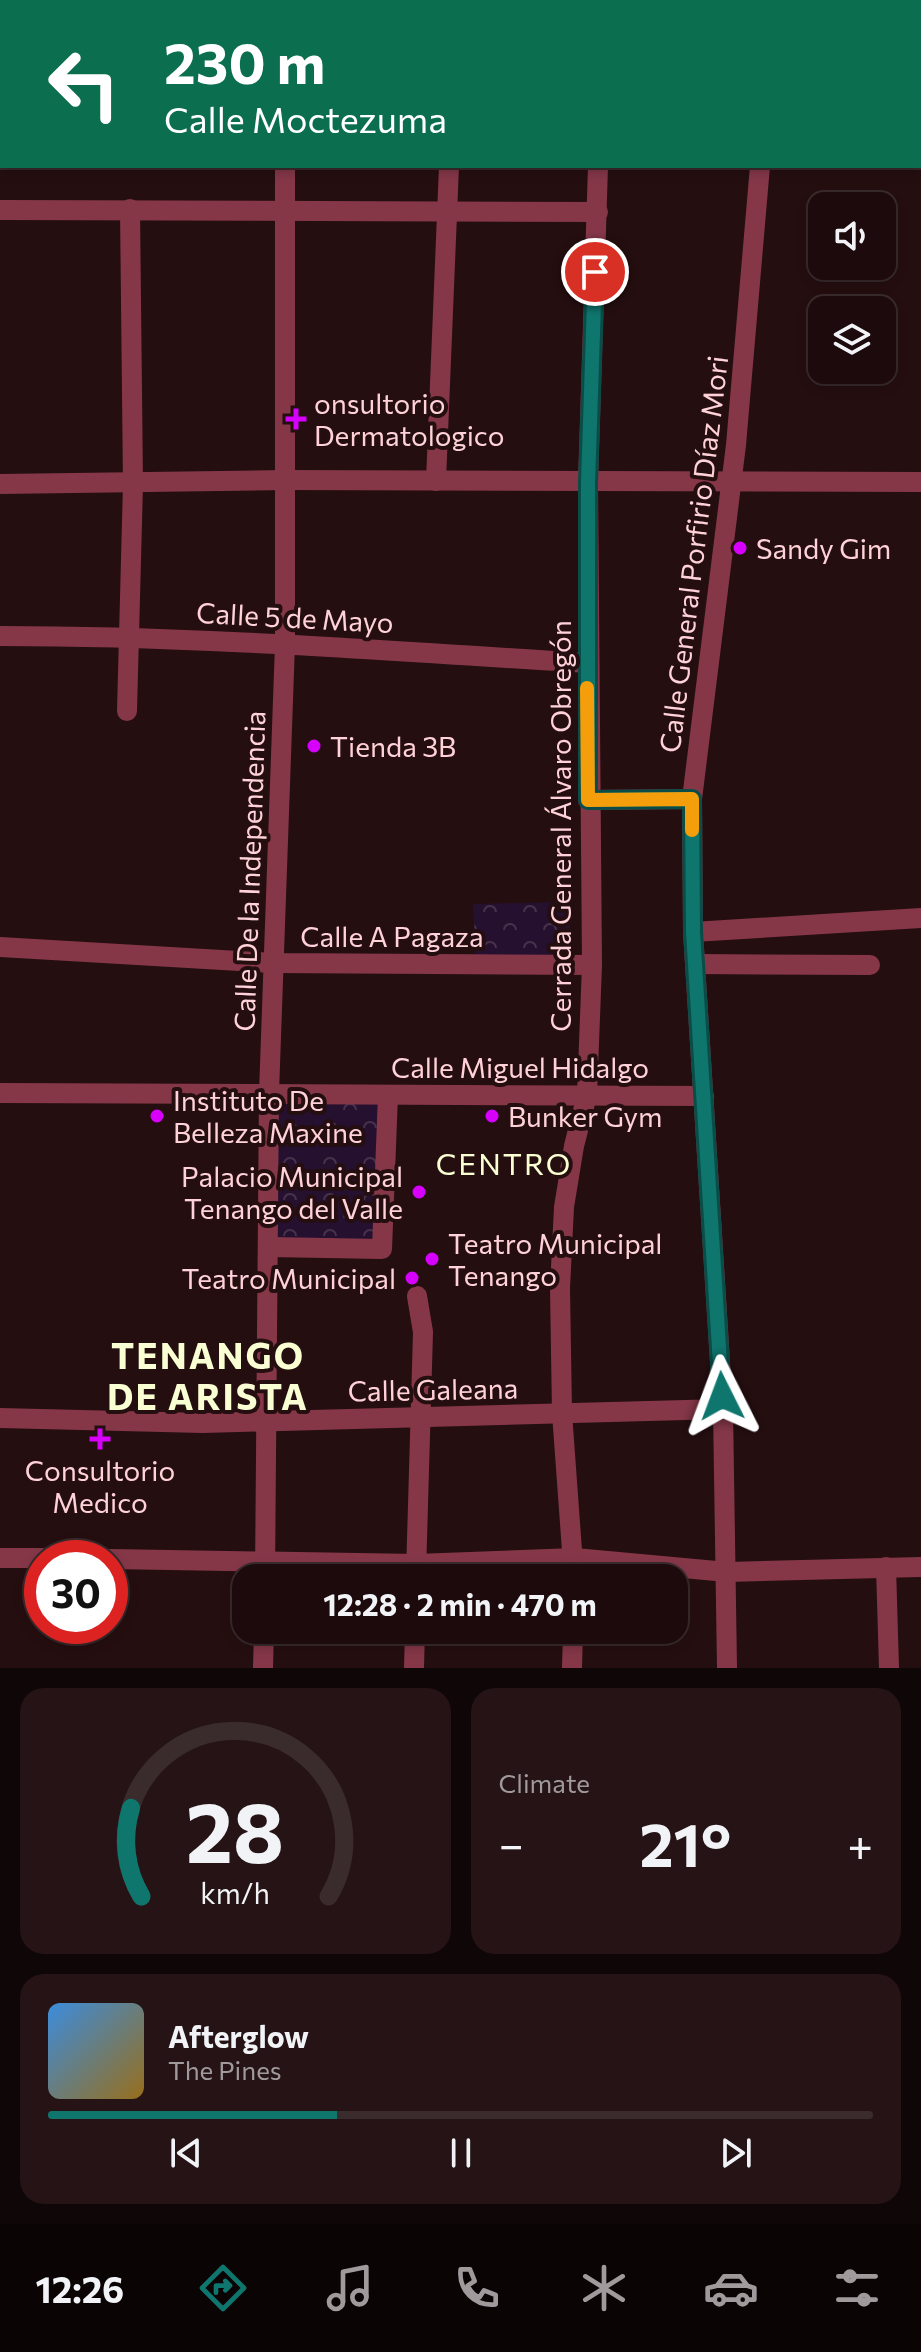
<!DOCTYPE html>
<meta charset="utf-8">
<style>
body{margin:0;font-family:Commissioner,sans-serif;background:#251315;color:#f1f3f6;height:100vh;display:flex;flex-direction:column;font-size:30px;white-space:nowrap}
*{box-sizing:border-box;margin:0}
p{font-size:26px;color:#a09a9d}
.icon{flex:none;width:44px;height:44px;fill:none;stroke:currentColor;stroke-width:2;stroke-linecap:round;stroke-linejoin:round}
.map{position:relative;height:1668px;overflow:hidden}
.details{display:flex;flex-direction:column;gap:20px;padding:20px;background:#0f0607;flex:1}
.details>*{flex:none}
.guide{position:absolute;left:0px;top:0px;width:922px;height:168px;box-shadow:0 4px 12px #0003,0 0 0 2px #3a2b2d;background:#0b6e4f;color:#fff;overflow:hidden}
.fabs{position:absolute;left:808px;top:192px;display:grid;gap:16px}
.fabs a{display:grid;place-items:center;width:88px;height:88px;border-radius:16px;background:#1c0a0c;box-shadow:0 4px 12px #0003,0 0 0 2px #3a2b2d;font-size:40px}
.speed{position:absolute;left:24px;top:1540px;display:flex;gap:16px;font-size:40px;font-weight:700;text-align:center}
.speed>*{display:grid;place-content:center;width:104px;height:104px;border-radius:50%;background:#1c0a0c;box-shadow:0 4px 12px #0003,0 0 0 2px #3a2b2d;line-height:1}
.speed .limit{border:12px solid #d22;background:#fff;color:#111}
.pin{position:absolute;display:grid;place-items:center;width:68px;height:68px;color:#fff;margin:-34px;border:4px solid #fff;border-radius:50%;box-shadow:0 2px 8px #0007}
.me{position:absolute;width:88px;margin:-44px;rotate:357deg;stroke-linejoin:round;filter:drop-shadow(0 0 6px #0008)}
.turn{display:flex;align-items:center;gap:28px;height:168px;padding:0 32px;font-size:36px}
.turn .icon{width:104px;height:104px;stroke-width:2.5}
.turn b{display:block;font-size:56px;line-height:68px}
.big{font-size:60px;font-weight:700;line-height:1.1}
.details .card{flex:1;display:flex;flex-direction:column;justify-content:center;gap:12px;min-width:0;padding:0 28px;border-radius:24px;background:#251315}
.details .dial{align-items:center;gap:0}
.dial svg{height:208px;overflow:visible;fill:none;stroke:#3a2b2d;stroke-width:7;stroke-linecap:round;text-anchor:middle}
.dial text{fill:#f1f3f6;stroke:none}
.song{display:flex;align-items:center;gap:24px}
.cover{width:96px;height:96px;border-radius:12px;background:linear-gradient(135deg,hsl(210 70% 55%),hsl(40 70% 35%))}
.played{height:8px;border-radius:4px;background:linear-gradient(90deg,#0f766e 35%,#3a2b2d 35%)}
.keys{display:flex;justify-content:space-around;direction:ltr}
.heat{display:flex;justify-content:space-between;align-items:center;font-size:44px;direction:ltr}
.details .tiles{flex:1;display:grid;gap:20px;grid-template-columns:1fr 1fr}
.card:last-child{grid-column:span 2}
.trip{position:absolute;left:232px;top:1564px;width:456px;height:80px;border-radius:24px;background:#1c0a0c;box-shadow:0 4px 12px #0003,0 0 0 2px #3a2b2d;font-weight:700;line-height:80px;text-align:center}
.tabs{display:flex;height:128px;justify-content:space-around;align-items:center;background:#0b0405;color:#a09a9d}
.tabs .icon{width:56px;height:56px}
.tabs .current{color:#0f766e}
.tabs b{font-size:36px;color:#f1f3f6}
.map>svg:first-child{display:block}
</style>
<div class="map">
<svg width="921" height="1668" viewBox="0 0 921 1668">
<defs>
<pattern id="park-crowns" width="20" height="18" patternUnits="userSpaceOnUse" patternTransform="scale(2)"><rect width="20" height="18" fill="#26102f"/><path d="M2 6a3 3 0 1 1 6 0M12 15a3 3 0 1 1 6 0" fill="none" stroke="#47324c"/></pattern>
</defs>
<rect width="100%" height="100%" fill="#250e10"/>
<!-- park -->
<g fill="url(#park-crowns)">
<path d="M569,902l2,59 -95,-3 -3,-54z"/>
<path d="M276,1103l104,1 -2,141 -104,-1z"/>
</g>
<g fill="none" stroke-linecap="round" stroke-linejoin="round">
<!-- minor -->
<g stroke="#853748" stroke-width="20">
<path d="M447,0v2"/>
<path d="M596,0v2"/>
<path d="M287,2v-2"/>
<path d="M766,2v-2"/>
<path d="M888,2v-2"/>
<path d="M0,64h2"/>
<path d="M920,71h1"/>
<path d="M0,210l598,2"/>
<path d="M436,481l13,-315"/>
<path d="M0,484l285,-4 636,2"/>
<path d="M0,636c196,0 391,15 587,27"/>
<path d="M127,711l6,-227 -3,-275"/>
<path d="M588,800l104,-1"/>
<path d="M693,932l228,-14"/>
<path d="M0,947l273,16 319,2"/>
<path d="M695,964l175,1"/>
<path d="M0,1093l704,3"/>
<path d="M269,1247l113,2 6,-154"/>
<path d="M0,1418l203,5 520,-14"/>
<path d="M0,1558h42"/>
<path d="M110,1559l306,5 159,-6 152,14 194,-5"/>
<path d="M886,1567l3,101"/>
<path d="M416,1574l7,-242 -6,-36"/>
<path d="M265,1578l4,-485 16,-449v-478"/>
<path d="M574,1578l-12,-165 -2,-125 4,-81 10,-61 13,-51 5,-130 -4,-482 10,-317"/>
<path d="M263,1668l1,-38"/>
<path d="M414,1668l1,-38"/>
<path d="M572,1668l1,-38"/>
<path d="M727,1668l-4,-259 -30,-477 -1,-133 44,-354 24,-279"/>
</g>
</g>
<g fill="none" stroke-linecap="round" stroke-linejoin="round">
<defs>
<path id="route" d="M595,272l-7,211v317l104,-1 1,133 29,464"/>
</defs>
<!-- route casing -->
<use href="#route" stroke="#0a4d48" stroke-width="20"/>
<!-- route -->
<use href="#route" stroke="#0f766e" stroke-width="14"/>
<!-- slow -->
<path stroke="#f59e0b" stroke-width="14" d="M587,688l1,112 104,-1v31"/>
</g>
<!-- markers -->
<g fill="#d600fc" stroke="#250e10" stroke-width="3">
<path d="M292 407h8v8h8v8h-8v8h-8v-8h-8v-8h8z"/>
<circle cx="740" cy="548" r="8"/>
<circle cx="314" cy="746" r="8"/>
<circle cx="157" cy="1116" r="8"/>
<circle cx="492" cy="1116" r="8"/>
<circle cx="419" cy="1192" r="8"/>
<circle cx="432" cy="1259" r="8"/>
<circle cx="412" cy="1278" r="8"/>
<path d="M96 1427h8v8h8v8h-8v8h-8v-8h-8v-8h8z"/>
</g>
<g text-anchor="middle" dominant-baseline="central" stroke-width="8" stroke-linejoin="round" paint-order="stroke">
<!-- poi labels -->
<g font-size="28" fill="#ffd1d8" stroke="#250e10" text-anchor="start">
<text x="314" y="403">onsultorio<tspan x="314" dy="32">Dermatologico</tspan></text>
<text x="756" y="548">Sandy Gim</text>
<text x="330" y="746">Tienda 3B</text>
<text x="173" y="1100">Instituto De<tspan x="173" dy="32">Belleza Maxine</tspan></text>
<text x="508" y="1116">Bunker Gym</text>
<text x="403" y="1176" text-anchor="end">Palacio Municipal<tspan x="403" dy="32">Tenango del Valle</tspan></text>
<text x="448" y="1243">Teatro Municipal<tspan x="448" dy="32">Tenango</tspan></text>
<text x="396" y="1278" text-anchor="end">Teatro Municipal</text>
<text x="100" y="1470" text-anchor="middle">Consultorio<tspan x="100" dy="32">Medico</tspan></text>
</g>
<!-- street labels -->
<g font-size="28" fill="#ffd1d8" stroke="#250e10">
<text transform="translate(693 554) rotate(-83)">Calle General Porfirio Díaz Mori</text>
<text transform="translate(295 617) rotate(3)">Calle 5 de Mayo</text>
<text transform="translate(560 826) rotate(-90)">Cerrada General Álvaro Obregón</text>
<text transform="translate(249 871) rotate(-88)">Calle De la Independencia</text>
<text x="392" y="936">Calle A Pagaza</text>
<text x="520" y="1067">Calle Miguel Hidalgo</text>
<text transform="translate(433 1389) rotate(-1)">Calle Galeana</text>
</g>
<!-- neighbourhood labels -->
<g font-size="30" letter-spacing="2" fill="#faffd3" stroke="#250e10">
<text x="504" y="1162">CENTRO</text>
</g>
<!-- district labels -->
<g font-size="36" font-weight="bold" letter-spacing="2" fill="#faffd3" stroke="#250e10">
<text x="208" y="1354">TENANGO<tspan x="208" dy="41">DE ARISTA</tspan></text>
</g>
</g>
</svg>
<div class="fabs">
<a><svg class="icon" aria-label="sound" viewBox="0 0 24 24"><path d="M4 9h4l5-4v14l-5-4H4zM17 9q2 3 0 6"/></svg></a>
<a><svg class="icon" aria-label="layers" viewBox="0 0 24 24"><path d="M12 4l9 5-9 5-9-5zM3 14l9 5 9-5"/></svg></a>
</div>
<div class="speed"><div class="limit">30</div></div>
<div class="pin" style="left:595px;top:272px;background:#d93025"><svg class="icon" aria-label="arrive" viewBox="0 0 24 24"><path d="M6 21V4h12l-3 4 3 4H6"/></svg></div>
<svg class="me" style="left:722px;top:1396px" viewBox="-20 -20 40 40"><path d="M0-17L14 15 0 8-14 15z" fill="#0f766e" stroke="#fff" stroke-width="4"/></svg>
<div class="trip">12:28 · 2 min · 470 m</div>
<div class="guide">
<div class="turn"><svg class="icon" aria-label="left" viewBox="0 0 24 24"><path d="M17 20v-9H6M10 6l-5 5 5 5"/></svg><div><b>230 m</b>Calle Moctezuma</div></div>
</div>
</div>
<section class="details">
<div class="tiles">
<div class="card dial"><svg viewBox="0 0 100 80">
<path d="M14 69A42 42 0 1 1 86 69"/>
<path d="M14 69A42 42 0 0 1 10 35" stroke="#0f766e"/>
<text x="50" y="56" font-size="32" font-weight="700">28</text>
<text x="50" y="72" font-size="11">km/h</text>
</svg></div>
<div class="card"><p>Climate</p>
<div class="heat"><a>−</a><b class="big">21°</b><a>+</a></div>
</div>
<div class="card">
<div class="song"><i class="cover"></i><div><b>Afterglow</b><p>The Pines</p></div></div>
<div class="played"></div>
<div class="keys"><svg class="icon" aria-label="previous" viewBox="0 0 24 24"><path d="M18 5L8 12l10 7zM5 5v14"/></svg><svg class="icon" aria-label="pause" viewBox="0 0 24 24"><path d="M8 5v14M16 5v14"/></svg><svg class="icon" aria-label="next" viewBox="0 0 24 24"><path d="M6 5l10 7-10 7zM19 5v14"/></svg></div>
</div>
</div>
</section>
<nav class="tabs">
<b>12:26</b>
<svg class="icon current" aria-label="directions" viewBox="0 0 24 24"><path d="M12 3l9 9-9 9-9-9zM9 14v-3h6M13 9l2 2-2 2"/></svg>
<svg class="icon" aria-label="music" viewBox="0 0 24 24"><path d="M9 18V5l10-2v13"/><circle cx="6" cy="18" r="3"/><circle cx="16" cy="16" r="3"/></svg>
<svg class="icon" aria-label="phone" viewBox="0 0 24 24"><path d="M5 4h4l2 5-3 2q2 4 5 5l2-3 5 2v4C11 20 4 13 5 4z"/></svg>
<svg class="icon" aria-label="climate" viewBox="0 0 24 24"><path d="M12 3v18M4 7l16 10M4 17L20 7"/></svg>
<svg class="icon" aria-label="car" viewBox="0 0 24 24"><path d="M5 17H2v-5l4-1 3-4h7l3 4 3 1v5h-3M9 17h6M6 11h13"/><circle cx="7" cy="17" r="2"/><circle cx="17" cy="17" r="2"/></svg>
<svg class="icon" aria-label="filters" viewBox="0 0 24 24"><path d="M4 7h16M4 17h16"/><circle cx="9" cy="7" r="2"/><circle cx="15" cy="17" r="2"/></svg>
</nav>
